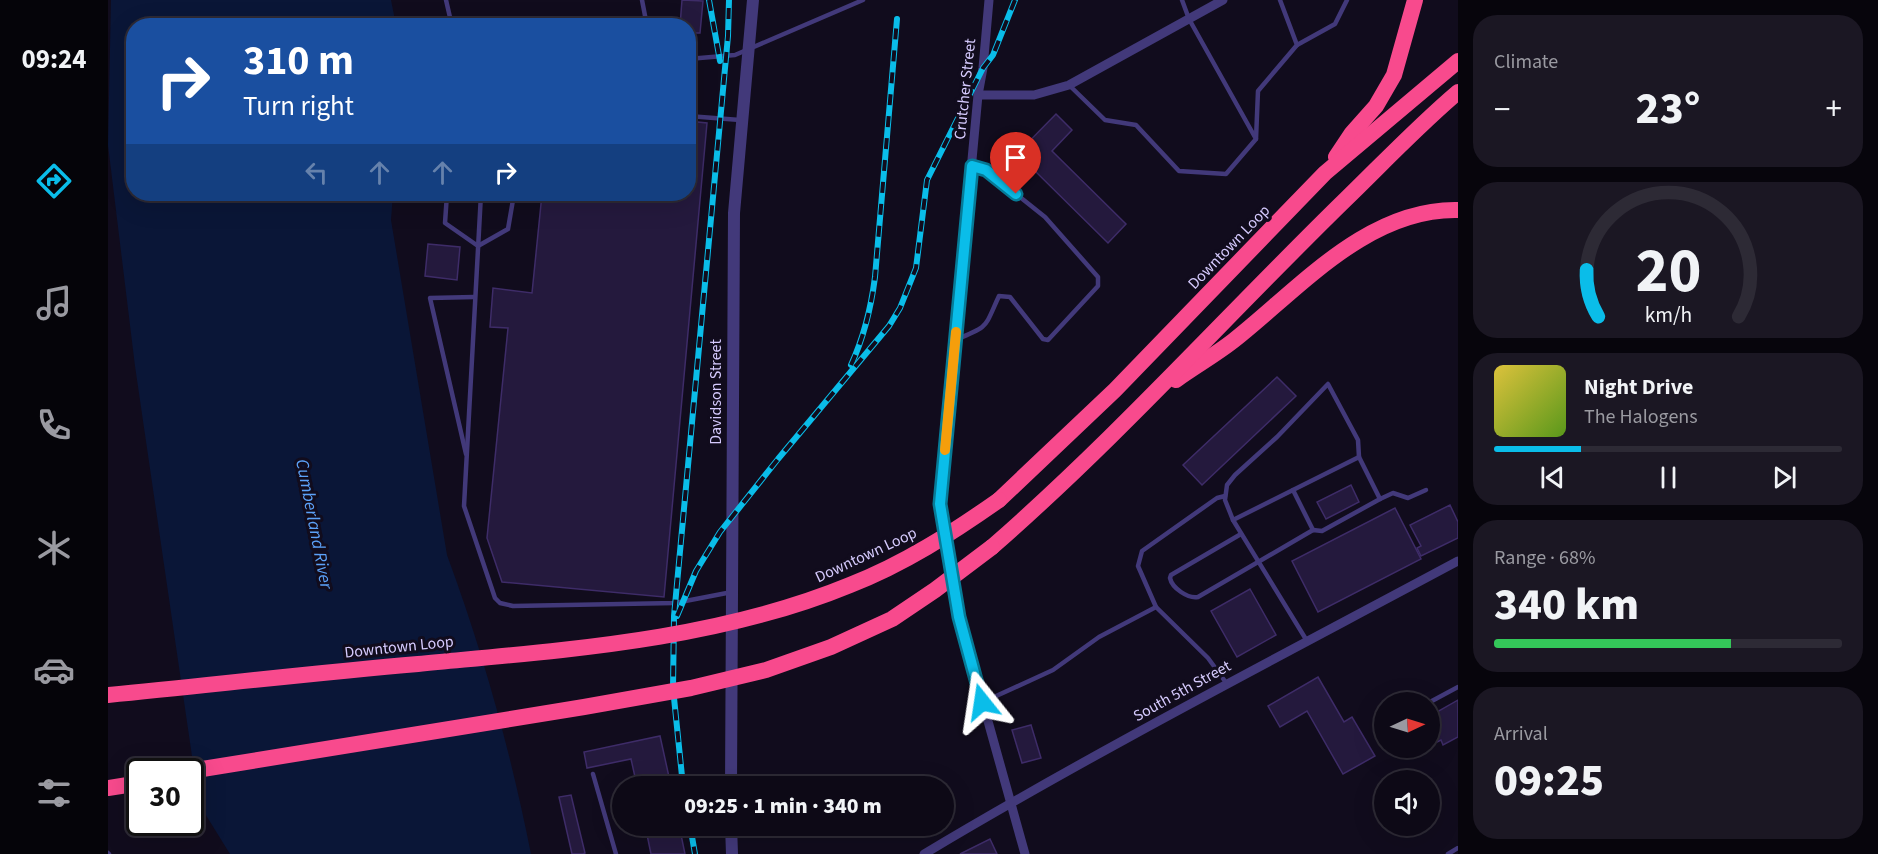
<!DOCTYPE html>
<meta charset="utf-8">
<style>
body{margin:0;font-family:"Source Sans 3",sans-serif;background:#1b1723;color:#f1f3f6;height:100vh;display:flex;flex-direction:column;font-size:22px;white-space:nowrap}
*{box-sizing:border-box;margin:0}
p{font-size:20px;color:#9a9aa1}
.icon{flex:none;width:33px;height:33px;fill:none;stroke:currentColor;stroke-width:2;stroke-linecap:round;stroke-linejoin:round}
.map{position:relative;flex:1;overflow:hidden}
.details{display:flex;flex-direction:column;gap:15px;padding:15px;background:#07050c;width:420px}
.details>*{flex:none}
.banner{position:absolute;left:18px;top:18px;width:570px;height:183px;border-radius:24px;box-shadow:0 6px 24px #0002,0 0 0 2px #2d2a35;background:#1a4fa0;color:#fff;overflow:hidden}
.needle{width:39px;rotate:86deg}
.buttons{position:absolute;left:1266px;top:692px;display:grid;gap:12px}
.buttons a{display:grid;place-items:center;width:66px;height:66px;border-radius:50%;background:#0d0916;box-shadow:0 6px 24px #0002,0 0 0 2px #2d2a35;font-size:30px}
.speed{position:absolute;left:18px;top:758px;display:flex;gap:12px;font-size:30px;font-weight:700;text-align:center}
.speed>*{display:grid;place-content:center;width:78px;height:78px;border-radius:50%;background:#0d0916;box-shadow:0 6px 24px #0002,0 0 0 2px #2d2a35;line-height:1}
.speed .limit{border:3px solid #111;border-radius:9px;background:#fff;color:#111}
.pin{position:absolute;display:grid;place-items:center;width:51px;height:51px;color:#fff;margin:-62px -26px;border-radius:50% 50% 50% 0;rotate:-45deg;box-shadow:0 0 6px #0007}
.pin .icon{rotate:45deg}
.me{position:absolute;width:66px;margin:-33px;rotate:345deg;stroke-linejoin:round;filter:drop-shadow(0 0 4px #0008)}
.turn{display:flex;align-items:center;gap:21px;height:126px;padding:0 18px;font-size:27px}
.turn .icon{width:78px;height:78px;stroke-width:2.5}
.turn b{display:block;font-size:42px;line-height:51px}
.lanes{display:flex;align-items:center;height:57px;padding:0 18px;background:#0003;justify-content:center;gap:30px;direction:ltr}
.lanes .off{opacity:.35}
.big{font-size:45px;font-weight:800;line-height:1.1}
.details .card{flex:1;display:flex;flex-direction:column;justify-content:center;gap:9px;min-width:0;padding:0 21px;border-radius:24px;background:#1b1723}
.details .dial{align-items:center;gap:0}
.dial svg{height:156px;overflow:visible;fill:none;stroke:#2d2a35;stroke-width:7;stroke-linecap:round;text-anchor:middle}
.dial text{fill:#f1f3f6;stroke:none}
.song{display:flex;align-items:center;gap:18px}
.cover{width:72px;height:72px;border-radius:9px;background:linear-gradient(135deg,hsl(50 70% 55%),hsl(90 70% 35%))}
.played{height:6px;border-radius:3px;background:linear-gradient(90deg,#0abde9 25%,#2d2a35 25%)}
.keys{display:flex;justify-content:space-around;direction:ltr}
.heat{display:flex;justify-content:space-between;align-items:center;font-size:33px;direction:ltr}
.charge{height:9px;border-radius:4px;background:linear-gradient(90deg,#34c759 68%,#2d2a35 0)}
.trip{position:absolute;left:504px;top:776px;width:342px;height:60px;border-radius:30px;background:#0d0916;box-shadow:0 6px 24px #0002,0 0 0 2px #2d2a35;font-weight:800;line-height:60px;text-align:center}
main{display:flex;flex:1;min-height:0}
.dock{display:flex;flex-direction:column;width:108px;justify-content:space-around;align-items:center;background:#050409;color:#9a9aa1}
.dock .icon{width:42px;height:42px}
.dock .on{color:#0abde9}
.dock b{font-size:27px;color:#f1f3f6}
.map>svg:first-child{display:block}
</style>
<main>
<nav class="dock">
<b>09:24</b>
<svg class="icon on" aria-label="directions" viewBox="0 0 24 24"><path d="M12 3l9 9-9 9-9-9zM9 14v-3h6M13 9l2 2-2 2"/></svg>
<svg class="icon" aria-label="music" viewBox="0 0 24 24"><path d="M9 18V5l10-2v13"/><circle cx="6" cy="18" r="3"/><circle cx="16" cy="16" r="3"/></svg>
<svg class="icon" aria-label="phone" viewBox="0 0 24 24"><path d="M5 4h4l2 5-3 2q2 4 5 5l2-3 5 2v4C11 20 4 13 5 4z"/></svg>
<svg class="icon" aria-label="climate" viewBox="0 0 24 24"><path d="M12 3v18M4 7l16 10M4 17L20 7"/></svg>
<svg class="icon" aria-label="car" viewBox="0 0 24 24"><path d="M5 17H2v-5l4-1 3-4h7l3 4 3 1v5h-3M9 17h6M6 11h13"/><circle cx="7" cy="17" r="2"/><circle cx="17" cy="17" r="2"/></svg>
<svg class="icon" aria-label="filters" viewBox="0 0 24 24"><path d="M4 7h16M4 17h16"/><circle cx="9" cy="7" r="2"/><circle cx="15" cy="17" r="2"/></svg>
</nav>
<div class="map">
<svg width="1350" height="854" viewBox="0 0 1350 854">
<rect width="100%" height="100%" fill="#110c1d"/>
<!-- water -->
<path fill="#0a1637" d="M3,0h280l5,25 -262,1v168h259l-2,26 56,335c36,97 64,198 84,299h-301l-31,-50 -64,-438 -27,-221z"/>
<!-- building -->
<g fill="#24193d" stroke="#3e2c68" stroke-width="1.5">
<path d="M574,0l21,1 -3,32h-8l-1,10h-3v-17h-8z"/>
<path d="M948,114l16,16 -20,21 74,73 -18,19 -75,-74 -14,15 -16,-16z"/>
<path d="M580,121l19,2 -43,474 -162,-15 -15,-44 21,-210 -18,-1 3,-39 39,5 10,-99h146z"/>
<path d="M320,244l32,3 -3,33 -32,-4z"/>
<path d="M1169,377l19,19 -94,89 -19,-20z"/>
<path d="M1243,485l8,17 -33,17 -9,-17z"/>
<path d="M1342,505l8,17v16l-37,18 -4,-8 4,-2 -11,-21z"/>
<path d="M1287,508l26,51 -103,53 -26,-51z"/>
<path d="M1142,589l26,46 -39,22 -26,-46z"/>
<path d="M1210,677l26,45 8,-5 23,39 -32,18 -36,-63 -27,16 -12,-21z"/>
<path d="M1350,700v37l-15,8 -2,-5 -4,2 -7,-15v-11z"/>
<path d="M923,725l10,33 -19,5 -10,-33z"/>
<path d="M552,736l11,50h-34l-6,-27 -44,9 -3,-16z"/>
<path d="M463,795l14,58 -2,1h-11l-13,-57z"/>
<path d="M537,825h34l6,29h-34z"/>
<path d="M882,839l7,15h-37z"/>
</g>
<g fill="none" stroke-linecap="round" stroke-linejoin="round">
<!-- service -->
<g stroke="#42397a" stroke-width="4.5">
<path d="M338,0l6,26"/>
<path d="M534,0l5,26"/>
<path d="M1189,45l38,-21 12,-24"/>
<path d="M580,59l47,-4 128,-55"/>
<path d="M961,85l36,35 31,5 43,46 47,3 30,-35 -67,-120 -7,-19"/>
<path d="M580,116l52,4"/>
<path d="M1148,139l2,-48 39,-46 -17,-45"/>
<path d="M339,194l-2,29 33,23"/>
<path d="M373,194l-17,312 31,92 5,5 13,3 162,-3 57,-11"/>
<path d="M370,246l30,-17 6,-35"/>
<path d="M847,340c35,-14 29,-12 44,-44l11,1 33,42 5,1 50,-54v-9l-53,-60 -59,-47 -14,-4"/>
<path d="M358,454l-36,-156 44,-1"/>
<path d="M1185,490l20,40"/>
<path d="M1272,499l13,-6 15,5 18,-8"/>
<path d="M1125,520l126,-63 21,42 -58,32 -9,-1 -115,67c-10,2 -26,-9 -28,-19l1,-3 70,-41"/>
<path d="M1048,607l-18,-41 4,-15 75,-53 8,-2"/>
<path d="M1199,641l-74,-121 -8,-20 2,-15 8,-10 42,-38 51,-53 30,56 1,17"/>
<path d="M875,702l70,-32 46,-33 57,-30 52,51 19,26"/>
<path d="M1322,702l28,-15"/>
<path d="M1302,747l5,8"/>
<path d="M485,774l23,80"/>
<path d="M0,853l1,1"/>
<path d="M1340,854l10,-6"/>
</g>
<!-- minor -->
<g stroke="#42397a" stroke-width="9">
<path d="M881,0l-6,68 -5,27 -38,409 19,113 66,237"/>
<path d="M870,95h56l35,-10 154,-85"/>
<path d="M816,854c174,-104 355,-197 534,-293"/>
</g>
<!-- tertiary -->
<g stroke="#42397a" stroke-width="12">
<path d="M623,786l3,-573 19,-213"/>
<path d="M623,825l1,29"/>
</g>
<!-- motorway -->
<g stroke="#f84a8d" stroke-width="16">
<path d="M1228,157l16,-24 24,-27 18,-31 21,-75"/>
<path d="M1068,380c18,-13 39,-25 57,-39 65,-51 134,-133 225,-131"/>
<path d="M891,500l116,-110 210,-217 133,-112"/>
<path d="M884,547c125,-109 236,-233 354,-348 37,-36 73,-74 112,-107"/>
<path d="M0,788l32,-5"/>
</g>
<defs>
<g id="rail">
<path d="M601,0l11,61"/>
<path d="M743,365c13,-28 20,-57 24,-88l22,-258"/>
<path d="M569,616l19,-45 24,-39 58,-73 111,-133 11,-18 16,-40 11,-88 56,-112 10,-13 22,-55"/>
<path d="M575,786l-10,-98 1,-72 54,-580 1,-36"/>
<path d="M582,825l5,29"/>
</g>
</defs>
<!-- rail casing -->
<use href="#rail" stroke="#0abde9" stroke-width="6"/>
<!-- rail -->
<use href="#rail" stroke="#110c1d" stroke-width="4" stroke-dasharray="11" stroke-linecap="butt"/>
<!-- motorway-bridge -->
<g stroke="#f84a8d" stroke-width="16">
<path d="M0,695c103,-10 206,-22 310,-31 144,-14 296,-23 432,-79 54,-21 102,-52 149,-85"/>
<path d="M82,771l394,-64 107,-19 75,-18 65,-23 61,-28 43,-29 57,-43"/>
</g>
</g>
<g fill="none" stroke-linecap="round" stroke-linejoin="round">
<defs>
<path id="route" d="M874,702l-23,-85 -19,-113 32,-338 14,4 30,24"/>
</defs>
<!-- route casing -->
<use href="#route" stroke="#067b97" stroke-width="15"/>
<!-- route -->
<use href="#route" stroke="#0abde9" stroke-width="10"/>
<!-- slow -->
<path stroke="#f59e0b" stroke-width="10" d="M837,450l11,-118"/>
</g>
<g text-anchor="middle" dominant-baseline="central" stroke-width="6" stroke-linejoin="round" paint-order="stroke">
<!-- street labels -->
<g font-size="16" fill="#d5cafd" stroke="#110c1d">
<text transform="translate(857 89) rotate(-84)">Crutcher Street</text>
<text transform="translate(1121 247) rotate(-46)">Downtown Loop</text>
<text transform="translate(608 392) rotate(-90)">Davidson Street</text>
<text transform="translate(758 555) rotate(-25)">Downtown Loop</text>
<text transform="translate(291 647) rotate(-6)">Downtown Loop</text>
<text transform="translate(1074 691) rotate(-29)">South 5th Street</text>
</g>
<!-- water labels -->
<g font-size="18" font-style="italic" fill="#5ca1f8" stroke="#110c1d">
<text transform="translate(206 524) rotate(79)">Cumberland River</text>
</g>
</g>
</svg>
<div class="buttons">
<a><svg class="needle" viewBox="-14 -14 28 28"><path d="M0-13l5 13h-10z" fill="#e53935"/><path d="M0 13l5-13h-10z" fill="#9a9aa1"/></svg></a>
<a><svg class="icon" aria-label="sound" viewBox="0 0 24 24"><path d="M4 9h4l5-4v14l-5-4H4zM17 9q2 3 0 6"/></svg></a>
</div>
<div class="speed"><div class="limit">30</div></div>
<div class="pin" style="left:908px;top:194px;background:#d93025"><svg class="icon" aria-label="arrive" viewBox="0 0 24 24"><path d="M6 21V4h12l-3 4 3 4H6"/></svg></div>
<svg class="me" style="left:874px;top:702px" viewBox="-20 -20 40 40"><path d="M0-17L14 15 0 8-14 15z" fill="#0abde9" stroke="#fff" stroke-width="4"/></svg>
<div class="trip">09:25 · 1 min · 340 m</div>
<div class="banner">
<div class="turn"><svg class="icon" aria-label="right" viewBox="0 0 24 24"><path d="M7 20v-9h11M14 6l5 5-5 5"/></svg><div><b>310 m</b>Turn right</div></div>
<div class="lanes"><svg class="icon off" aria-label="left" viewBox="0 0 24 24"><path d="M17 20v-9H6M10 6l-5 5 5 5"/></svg><svg class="icon off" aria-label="ahead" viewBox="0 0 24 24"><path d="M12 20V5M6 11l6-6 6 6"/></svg><svg class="icon off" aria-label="ahead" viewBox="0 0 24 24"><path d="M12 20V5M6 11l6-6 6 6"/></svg><svg class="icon" aria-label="right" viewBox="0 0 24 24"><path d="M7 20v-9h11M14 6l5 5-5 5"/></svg></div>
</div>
</div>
<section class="details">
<div class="card"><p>Climate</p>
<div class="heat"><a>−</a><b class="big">23°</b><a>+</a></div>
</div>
<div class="card dial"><svg viewBox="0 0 100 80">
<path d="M14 69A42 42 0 1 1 86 69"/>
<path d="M14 69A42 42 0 0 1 8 45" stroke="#0abde9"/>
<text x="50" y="56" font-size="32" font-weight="700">20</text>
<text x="50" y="72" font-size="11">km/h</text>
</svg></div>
<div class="card">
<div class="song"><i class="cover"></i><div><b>Night Drive</b><p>The Halogens</p></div></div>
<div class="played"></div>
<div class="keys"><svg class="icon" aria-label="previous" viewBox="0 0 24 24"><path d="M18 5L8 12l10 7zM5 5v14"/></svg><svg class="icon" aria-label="pause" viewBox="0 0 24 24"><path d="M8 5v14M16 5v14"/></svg><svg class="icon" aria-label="next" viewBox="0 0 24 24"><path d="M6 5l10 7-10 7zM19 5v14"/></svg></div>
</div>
<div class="card"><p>Range · 68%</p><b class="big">340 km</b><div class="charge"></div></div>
<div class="card"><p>Arrival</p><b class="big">09:25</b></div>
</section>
</main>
